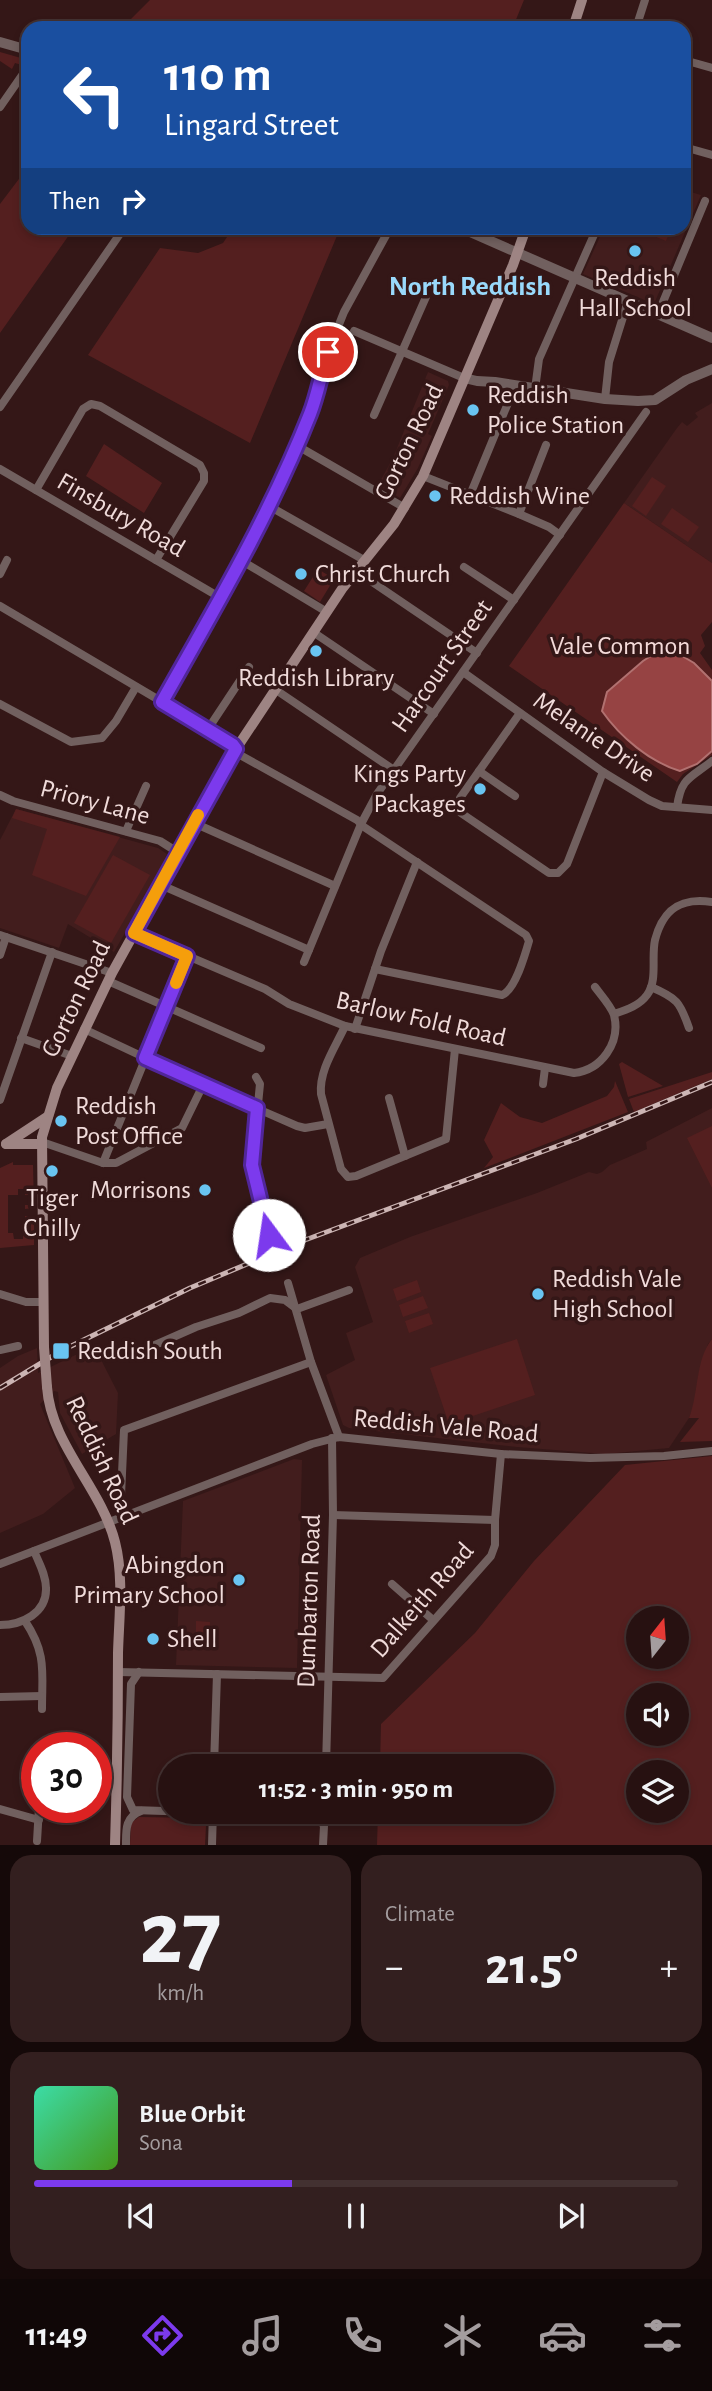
<!DOCTYPE html>
<meta charset="utf-8">
<style>
body{margin:0;font-family:"Alegreya Sans",sans-serif;background:#331f1f;color:#f1f3f6;height:100vh;display:flex;flex-direction:column;font-size:26px;white-space:nowrap}
*{box-sizing:border-box;margin:0}
p{font-size:23px;color:#a49d9f}
.icon{flex:none;width:38px;height:38px;fill:none;stroke:currentColor;stroke-width:2;stroke-linecap:round;stroke-linejoin:round}
.map{position:relative;height:1845px;overflow:hidden}
.sheet{display:flex;flex-direction:column;gap:10px;padding:10px;background:#150909;flex:1}
.sheet>*{flex:none}
.top-card{position:absolute;left:21px;top:21px;width:670px;height:214px;border-radius:21px;box-shadow:0 4px 10px #0003,0 0 0 2px #433131;background:#1a4fa0;color:#fff;overflow:hidden}
.needle{width:46px;rotate:17deg}
.controls{position:absolute;left:626px;top:1606px;display:grid;gap:14px}
.controls a{display:grid;place-items:center;width:63px;height:63px;border-radius:50%;background:#271111;box-shadow:0 4px 10px #0003,0 0 0 2px #433131;font-size:35px}
.speed{position:absolute;left:21px;top:1732px;display:flex;gap:14px;font-size:35px;font-weight:700;text-align:center}
.speed>*{display:grid;place-content:center;width:91px;height:91px;border-radius:50%;background:#271111;box-shadow:0 4px 10px #0003,0 0 0 2px #433131;line-height:1}
.speed .limit{border:10px solid #d22;background:#fff;color:#111}
.pin{position:absolute;display:grid;place-items:center;width:60px;height:60px;color:#fff;margin:-30px;border:4px solid #fff;border-radius:50%;box-shadow:0 2px 7px #0007}
.me{position:absolute;width:77px;margin:-38px;rotate:346deg;stroke-linejoin:round;filter:drop-shadow(0 0 5px #0008)}
.turn{display:flex;align-items:center;gap:24px;height:147px;padding:0 28px;font-size:32px}
.turn .icon{width:91px;height:91px;stroke-width:2.5}
.turn b{display:block;font-size:49px;line-height:60px}
.then{display:flex;align-items:center;height:66px;padding:0 28px;background:#0003;gap:14px;font-size:26px}
.big{font-size:52px;font-weight:600;line-height:1.1}
.sheet .tile{flex:1;display:flex;flex-direction:column;justify-content:center;gap:10px;min-width:0;padding:0 24px;border-radius:21px;background:#331f1f}
.sheet .dial{align-items:center;gap:0}
.dial b{font-size:91px;line-height:1}
.song{display:flex;align-items:center;gap:21px}
.cover{width:84px;height:84px;border-radius:10px;background:linear-gradient(135deg,hsl(160 70% 55%),hsl(100 70% 35%))}
.played{height:7px;border-radius:4px;background:linear-gradient(90deg,#7c3aed 40%,#433131 40%)}
.keys{display:flex;justify-content:space-around;direction:ltr}
.heat{display:flex;justify-content:space-between;align-items:center;font-size:38px;direction:ltr}
.sheet .tiles{flex:1;display:grid;gap:10px;grid-template-columns:1fr 1fr}
.tile:last-child{grid-column:span 2}
.trip{position:absolute;left:158px;top:1754px;width:396px;height:70px;border-radius:35px;background:#271111;box-shadow:0 4px 10px #0003,0 0 0 2px #433131;font-weight:600;line-height:70px;text-align:center}
.menu{display:flex;height:112px;justify-content:space-around;align-items:center;background:#100707;color:#a49d9f}
.menu .icon{width:49px;height:49px}
.menu .selected{color:#7c3aed}
.menu b{font-size:32px;color:#f1f3f6}
.map>svg:first-child{display:block}
</style>
<div class="map">
<svg width="712" height="1845" viewBox="0 0 712 1845">
<rect width="100%" height="100%" fill="#341717"/>
<!-- built -->
<g fill="#421d1d">
<path d="M684,190l17,5 -47,109 -71,-30 21,-46h80z"/>
<path d="M428,372l20,9 1,4 -21,49 4,2 -14,32 -18,30 -22,-13 15,-27z"/>
<path d="M712,403v160l-88,-60 53,-75 5,-6 5,4 11,-9 -3,-4z"/>
<path d="M16,809l142,39 9,6 -12,27 -41,71 -46,-28 -9,24 -59,-20v-88z"/>
<path d="M712,1108v231l-4,5 -9,29 -4,32 -6,13 -20,30 -64,6 -88,-7 -168,-19 -6,-3 -17,-50 29,-15 -9,-27 27,-11 -18,-55 5,-9 50,-21 127,-44 52,-21 8,2 5,-2 8,-7 37,-16 -1,-7z"/>
<path d="M94,1346l24,47 -2,41 -34,20 -22,-41 -2,-21 -4,-1 -14,13 35,84 -32,26 -43,19v-165l18,-12 19,-8 1,25z"/>
<path d="M294,1459l8,1 -5,208 -121,-3 7,-164z"/>
</g>
<!-- green -->
<g fill="#541f1f" fill-rule="evenodd">
<path d="M150,0h374l-9,22 12,6h-405z"/>
<path d="M0,52l28,8v7l-13,-4 -3,6 -12,-8z"/>
<path d="M28,167v61h46l-74,105v-129z"/>
<path d="M233,228h98l8,3 -89,212 -162,-88 72,-107 38,5 25,-10z"/>
<path d="M644,228l27,1 -5,12 -24,-10z"/>
<path d="M104,444l58,39 -18,30 -58,-37z"/>
<path d="M652,477l14,9 -20,30 -14,-10z"/>
<path d="M624,503l88,60v59l-11,13 4,11 -5,7 12,17v85l-29,19 -6,8 -168,-116z"/>
<path d="M672,508l27,19 -11,15 -27,-18z"/>
<path d="M318,569l16,10 -14,23 -16,-11z"/>
<path d="M16,809l104,28 -34,59 -54,-21 15,-46 -35,-11z"/>
<path d="M113,855l37,20 -39,68 -37,-20z"/>
<path d="M622,1062l41,24 -35,11 -9,-33z"/>
<path d="M712,1072v7l-78,33 -5,-13z"/>
<path d="M615,1081l13,31 -144,56 9,-11 -9,-17 17,-37 19,14 22,6 65,-27 7,-9z"/>
<path d="M712,1126v62l-25,-50z"/>
<path d="M13,1162v3h20l1,43 -9,1v-4h6l-1,-10h-5v-6h-7v6h-10v38h5l1,6h9v-5l8,-1v-13h-6v-4h9v29l-34,3v-80z"/>
<path d="M417,1280l4,12 -24,9 -4,-12z"/>
<path d="M423,1296l5,12 -25,9 -4,-12z"/>
<path d="M429,1313l4,11 -24,9 -4,-12z"/>
<path d="M517,1339l18,56 -86,29 -19,-56z"/>
<path d="M712,1339v102l-32,1 19,-24h-10c10,-25 6,-58 23,-79z"/>
<path d="M712,1456v389h-335l1,-34h163v-45h-161l1,-42 94,-91 59,-72 91,-96zM639,1619h38v38h-38zM639,1696h38v38h-38zM639,1773h38v38h-38z"/>
<path d="M196,1621l14,1 -1,24h-13z"/>
<path d="M139,1817l59,1 8,8 -1,19h-75l1,-22z"/>
</g>
<!-- water -->
<path fill="#964343" stroke="#b17170" stroke-width="2" d="M677,653l17,10 18,18v70l-15,13 -17,7c-30,-9 -60,-34 -78,-60l5,-19 36,-31 11,-7z"/>
<g fill="none" stroke-linecap="round" stroke-linejoin="round">
<!-- minor -->
<g stroke="#71605f" stroke-width="8">
<path d="M636,28l9,-28"/>
<path d="M684,60l28,8"/>
<path d="M0,107l25,-36 3,1"/>
<path d="M684,147l28,8"/>
<path d="M658,314l47,-113"/>
<path d="M354,331l110,47"/>
<path d="M535,389l4,-30 58,-131"/>
<path d="M605,399l4,-37 19,-61"/>
<path d="M0,407l124,-179"/>
<path d="M374,415l52,-118"/>
<path d="M296,445l109,63"/>
<path d="M0,469l221,129"/>
<path d="M423,476l96,38 30,13 11,8"/>
<path d="M36,490l47,-81 8,-5 9,2 100,59 4,8v8l-48,79"/>
<path d="M470,495l45,-109"/>
<path d="M269,506l95,54"/>
<path d="M519,514l27,-69"/>
<path d="M242,561l85,51"/>
<path d="M464,567l50,33"/>
<path d="M356,571l121,82"/>
<path d="M0,574l7,-14"/>
<path d="M0,606l208,123 24,16 8,10 117,65 7,7 162,108 3,6c-4,14 -14,49 -27,54l-127,-26"/>
<path d="M313,632l121,82"/>
<path d="M463,672l140,100 46,28 13,6 50,4"/>
<path d="M276,690l118,80"/>
<path d="M162,702l80,-141 68,-148 18,-61 16,-40 46,-84"/>
<path d="M0,704l71,38 31,-4 14,-17 20,-34"/>
<path d="M520,713l-60,85 -2,10 3,5 88,60h9l9,-9 36,-92"/>
<path d="M208,729l41,-62"/>
<path d="M479,771l36,25"/>
<path d="M0,795l13,6 147,40 19,12"/>
<path d="M677,807c4,-30 14,-29 35,-46"/>
<path d="M194,823l141,63"/>
<path d="M126,831l20,-45"/>
<path d="M161,885l148,65"/>
<path d="M134,933l131,56 24,15 56,22 229,47c27,-3 47,-30 40,-58 -3,-9 -13,-20 -19,-28"/>
<path d="M0,935l112,38"/>
<path d="M0,955l6,-18"/>
<path d="M304,962l57,-138 16,-30 269,-382"/>
<path d="M108,981l153,67"/>
<path d="M651,987c26,11 29,15 38,41"/>
<path d="M614,1014c12,-4 25,-8 33,-19 11,-15 4,-37 8,-55 8,-31 26,-43 57,-38"/>
<path d="M345,1026c-10,22 -26,44 -24,68l20,75 7,8 8,-1 90,-37 9,-90"/>
<path d="M84,1029l119,56 94,41 8,2 23,-4"/>
<path d="M355,1029l26,-78 36,-89"/>
<path d="M21,1038l51,18"/>
<path d="M256,1077l4,7 -8,81 17,70"/>
<path d="M543,1084l2,-16"/>
<path d="M389,1098l16,58"/>
<path d="M0,1100l52,-148"/>
<path d="M42,1142l61,21h13l66,-35 21,-43"/>
<path d="M103,1163l84,-207"/>
<path d="M288,1283l23,79 28,75"/>
<path d="M0,1294l26,8h18"/>
<path d="M0,1350l18,-4"/>
<path d="M130,1356l66,-29 43,-14 31,-15 15,2 12,9 52,-19"/>
<path d="M333,1515l162,5"/>
<path d="M120,1517l4,-87 187,-68"/>
<path d="M0,1564l312,-120 27,-7 162,17 89,4 74,-2 48,-5"/>
<path d="M392,1584l41,36"/>
<path d="M25,1621c22,33 17,51 17,88"/>
<path d="M0,1625c22,0 47,-12 46,-37 0,-13 -7,-25 -12,-37"/>
<path d="M118,1672l265,6 108,-122 4,-11v-25l6,-66"/>
<path d="M139,1672l-8,12 -4,113 6,13 185,6"/>
<path d="M0,1697l42,-1"/>
<path d="M214,1766l3,-92"/>
<path d="M326,1766l7,-251 -1,-77"/>
<path d="M0,1809l39,11"/>
<path d="M320,1812l-2,4 6,10 -1,19"/>
<path d="M37,1841l2,-33"/>
<path d="M126,1845c0,-15 -1,-28 15,-34"/>
<path d="M212,1845l1,-34"/>
</g>
<!-- tertiary -->
<g stroke="#71605f" stroke-width="10">
<path d="M0,42l28,8"/>
<path d="M461,228l251,110"/>
<path d="M464,378l13,3 18,1 110,17 33,2 17,-1 31,-20 26,-11"/>
</g>
<!-- secondary -->
<g stroke="#9e8483" stroke-width="10">
<path d="M573,28l9,-28"/>
<path d="M6,1144l41,-27"/>
<path d="M6,1144h36"/>
<path d="M44,1347l-2,-210 15,-49 55,-115 124,-224 106,-160 52,-65 29,-48 90,-211 13,-37"/>
<path d="M47,1387c4,58 54,100 68,155 9,35 4,75 3,111 0,64 -1,128 -3,192"/>
</g>
<defs>
<path id="rail" d="M0,1388l61,-37 129,-63 107,-45 279,-104 136,-57"/>
</defs>
<!-- rail casing -->
<use href="#rail" stroke="#ccb5b4" stroke-width="5"/>
<!-- rail -->
<use href="#rail" stroke="#341717" stroke-width="2.5" stroke-dasharray="8" stroke-linecap="butt"/>
<!-- secondary-bridge -->
<path stroke="#9e8483" stroke-width="10" d="M44,1347l3,40"/>
</g>
<g fill="none" stroke-linecap="round" stroke-linejoin="round">
<defs>
<path id="route" d="M269,1235l-17,-70 5,-57 -112,-50 42,-102 -53,-23 102,-184 -3,-4 -71,-43c53,-94 108,-187 148,-288 8,-20 11,-41 18,-62"/>
</defs>
<!-- route casing -->
<use href="#route" stroke="#51269a" stroke-width="18"/>
<!-- route -->
<use href="#route" stroke="#7c3aed" stroke-width="12"/>
<!-- slow -->
<path stroke="#f59e0b" stroke-width="12" d="M176,983l11,-27 -53,-23 64,-118"/>
</g>
<!-- markers -->
<g fill="#69c4f1" stroke="#341717" stroke-width="2.5">
<circle cx="635" cy="251" r="7"/>
<circle cx="473" cy="410" r="7"/>
<circle cx="435" cy="496" r="7"/>
<circle cx="301" cy="574" r="7"/>
<circle cx="316" cy="651" r="7"/>
<circle cx="480" cy="789" r="7"/>
<circle cx="61" cy="1121" r="7"/>
<circle cx="52" cy="1171" r="7"/>
<circle cx="205" cy="1190" r="7"/>
<circle cx="538" cy="1294" r="7"/>
<rect x="52" y="1342" width="18" height="18" rx="3.5"/>
<circle cx="239" cy="1580" r="7"/>
<circle cx="153" cy="1639" r="7"/>
</g>
<g text-anchor="middle" dominant-baseline="central" stroke-width="7" stroke-linejoin="round" paint-order="stroke">
<!-- poi labels -->
<g font-size="26" fill="#f0dbda" stroke="#341717" text-anchor="start">
<text x="635" y="278" text-anchor="middle">Reddish<tspan x="635" dy="30">Hall School</tspan></text>
<text x="487" y="395">Reddish<tspan x="487" dy="30">Police Station</tspan></text>
<text x="449" y="496">Reddish Wine</text>
<text x="315" y="574">Christ Church</text>
<text x="316" y="678" text-anchor="middle">Reddish Library</text>
<text x="466" y="774" text-anchor="end">Kings Party<tspan x="466" dy="30">Packages</tspan></text>
<text x="75" y="1106">Reddish<tspan x="75" dy="30">Post Office</tspan></text>
<text x="191" y="1190" text-anchor="end">Morrisons</text>
<text x="52" y="1198" text-anchor="middle">Tiger<tspan x="52" dy="30">Chilly</tspan></text>
<text x="552" y="1279">Reddish Vale<tspan x="552" dy="30">High School</tspan></text>
<text x="77" y="1351">Reddish South</text>
<text x="225" y="1565" text-anchor="end">Abingdon<tspan x="225" dy="30">Primary School</tspan></text>
<text x="167" y="1639">Shell</text>
</g>
<!-- street labels -->
<g font-size="26" fill="#f0dbda" stroke="#341717">
<text transform="translate(409 442) rotate(-64)">Gorton Road</text>
<text transform="translate(121 515) rotate(30)">Finsbury Road</text>
<text transform="translate(442 666) rotate(-55)">Harcourt Street</text>
<text transform="translate(594 737) rotate(34)">Melanie Drive</text>
<text transform="translate(95 802) rotate(15)">Priory Lane</text>
<text transform="translate(76 999) rotate(-64)">Gorton Road</text>
<text transform="translate(421 1019) rotate(13)">Barlow Fold Road</text>
<text transform="translate(446 1426) rotate(5)">Reddish Vale Road</text>
<text transform="translate(102 1460) rotate(65)">Reddish Road</text>
<text transform="translate(422 1600) rotate(-49)">Dalkeith Road</text>
<text transform="translate(309 1601) rotate(-88)">Dumbarton Road</text>
</g>
<!-- park labels -->
<g font-size="26" fill="#f4dad9" stroke="#341717">
<text x="620" y="646">Vale Common</text>
</g>
<!-- neighbourhood labels -->
<g font-size="28" font-weight="bold" fill="#99d9fb" stroke="#341717">
<text x="470" y="287">North Reddish</text>
</g>
</g>
</svg>
<div class="controls">
<a><svg class="needle" viewBox="-14 -14 28 28"><path d="M0-13l5 13h-10z" fill="#e53935"/><path d="M0 13l5-13h-10z" fill="#a49d9f"/></svg></a>
<a><svg class="icon" aria-label="sound" viewBox="0 0 24 24"><path d="M4 9h4l5-4v14l-5-4H4zM17 9q2 3 0 6"/></svg></a>
<a><svg class="icon" aria-label="layers" viewBox="0 0 24 24"><path d="M12 4l9 5-9 5-9-5zM3 14l9 5 9-5"/></svg></a>
</div>
<div class="speed"><div class="limit">30</div></div>
<div class="pin" style="left:328px;top:352px;background:#d93025"><svg class="icon" aria-label="arrive" viewBox="0 0 24 24"><path d="M6 21V4h12l-3 4 3 4H6"/></svg></div>
<svg class="me" style="left:269px;top:1235px" viewBox="-20 -20 40 40"><circle r="19" fill="#fff"/><path d="M0-13L10 11 0 6-10 11z" fill="#7c3aed"/></svg>
<div class="trip">11:52 · 3 min · 950 m</div>
<div class="top-card">
<div class="turn"><svg class="icon" aria-label="left" viewBox="0 0 24 24"><path d="M17 20v-9H6M10 6l-5 5 5 5"/></svg><div><b>110 m</b>Lingard Street</div></div>
<div class="then">Then<svg class="icon" aria-label="right" viewBox="0 0 24 24"><path d="M7 20v-9h11M14 6l5 5-5 5"/></svg></div>
</div>
</div>
<section class="sheet">
<div class="tiles">
<div class="tile dial"><b>27</b><p>km/h</p></div>
<div class="tile"><p>Climate</p>
<div class="heat"><a>−</a><b class="big">21.5°</b><a>+</a></div>
</div>
<div class="tile">
<div class="song"><i class="cover"></i><div><b>Blue Orbit</b><p>Sona</p></div></div>
<div class="played"></div>
<div class="keys"><svg class="icon" aria-label="previous" viewBox="0 0 24 24"><path d="M18 5L8 12l10 7zM5 5v14"/></svg><svg class="icon" aria-label="pause" viewBox="0 0 24 24"><path d="M8 5v14M16 5v14"/></svg><svg class="icon" aria-label="next" viewBox="0 0 24 24"><path d="M6 5l10 7-10 7zM19 5v14"/></svg></div>
</div>
</div>
</section>
<nav class="menu">
<b>11:49</b>
<svg class="icon selected" aria-label="directions" viewBox="0 0 24 24"><path d="M12 3l9 9-9 9-9-9zM9 14v-3h6M13 9l2 2-2 2"/></svg>
<svg class="icon" aria-label="music" viewBox="0 0 24 24"><path d="M9 18V5l10-2v13"/><circle cx="6" cy="18" r="3"/><circle cx="16" cy="16" r="3"/></svg>
<svg class="icon" aria-label="phone" viewBox="0 0 24 24"><path d="M5 4h4l2 5-3 2q2 4 5 5l2-3 5 2v4C11 20 4 13 5 4z"/></svg>
<svg class="icon" aria-label="climate" viewBox="0 0 24 24"><path d="M12 3v18M4 7l16 10M4 17L20 7"/></svg>
<svg class="icon" aria-label="car" viewBox="0 0 24 24"><path d="M5 17H2v-5l4-1 3-4h7l3 4 3 1v5h-3M9 17h6M6 11h13"/><circle cx="7" cy="17" r="2"/><circle cx="17" cy="17" r="2"/></svg>
<svg class="icon" aria-label="filters" viewBox="0 0 24 24"><path d="M4 7h16M4 17h16"/><circle cx="9" cy="7" r="2"/><circle cx="15" cy="17" r="2"/></svg>
</nav>
